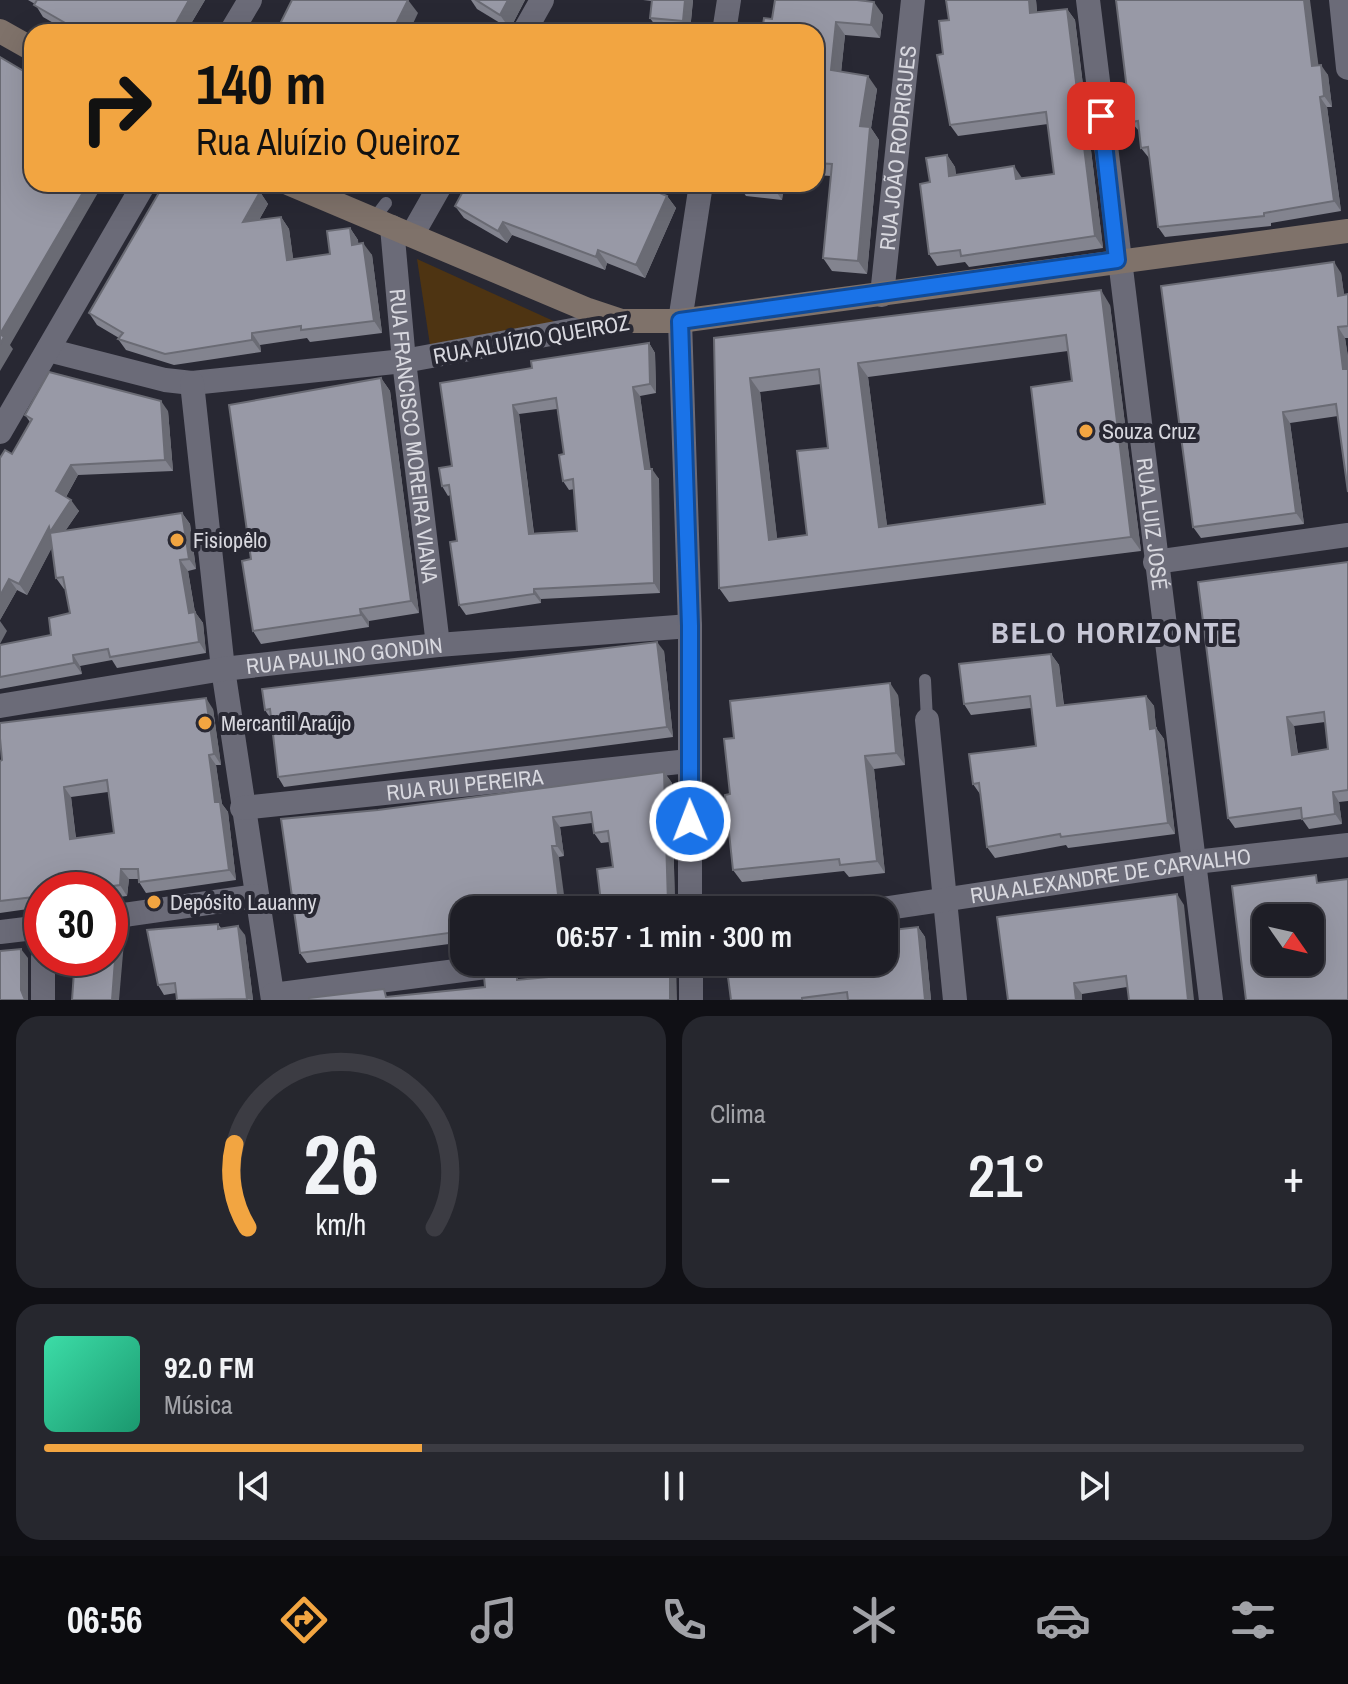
<!DOCTYPE html>
<html lang="pt">
<meta charset="utf-8">
<style>
body{margin:0;font-family:"Archivo Narrow",sans-serif;background:#26272e;color:#f1f3f6;height:100vh;display:flex;flex-direction:column;font-size:30px;white-space:nowrap}
*{box-sizing:border-box;margin:0}
p{font-size:26px;color:#a1a2a7}
.icon{flex:none;width:44px;height:44px;fill:none;stroke:currentColor;stroke-width:2;stroke-linecap:round;stroke-linejoin:round}
.map{position:relative;height:1000px;overflow:hidden}
.details{display:flex;flex-direction:column;gap:16px;padding:16px;background:#101015;flex:1}
.details>*{flex:none}
.hud{position:absolute;left:24px;top:24px;width:800px;height:168px;border-radius:24px;box-shadow:0 8px 32px #0002,0 0 0 2px #3c3c43;background:#f2a541;color:#111;overflow:hidden}
.needle{width:52px;rotate:124deg}
.tools{position:absolute;left:1252px;top:904px;display:grid;gap:16px}
.tools a{display:grid;place-items:center;width:72px;height:72px;border-radius:16px;background:#1e1e26;box-shadow:0 8px 32px #0002,0 0 0 2px #3c3c43;font-size:40px}
.speed{position:absolute;left:24px;top:872px;display:flex;gap:16px;font-size:40px;font-weight:700;text-align:center}
.speed>*{display:grid;place-content:center;width:104px;height:104px;border-radius:50%;background:#1e1e26;box-shadow:0 8px 32px #0002,0 0 0 2px #3c3c43;line-height:1}
.speed .limit{border:12px solid #d22;background:#fff;color:#111}
.pin{position:absolute;display:grid;place-items:center;width:68px;height:68px;color:#fff;margin:-34px;border-radius:16px;box-shadow:0 4px 12px #0006}
.me{position:absolute;width:88px;margin:-44px;rotate:359deg;stroke-linejoin:round;filter:drop-shadow(0 0 6px #0008)}
.turn{display:flex;align-items:center;gap:28px;height:168px;padding:0 40px;font-size:36px}
.turn .icon{width:104px;height:104px;stroke-width:2.5}
.turn b{display:block;font-size:56px;line-height:68px}
.big{font-size:60px;font-weight:600;line-height:1.1}
.details .card{flex:1;display:flex;flex-direction:column;justify-content:center;gap:12px;min-width:0;padding:0 28px;border-radius:24px;background:#26272e}
.details .dial{align-items:center;gap:0}
.dial svg{height:208px;overflow:visible;fill:none;stroke:#3c3c43;stroke-width:7;stroke-linecap:round;text-anchor:middle}
.dial text{fill:#f1f3f6;stroke:none}
.song{display:flex;align-items:center;gap:24px}
.cover{width:96px;height:96px;border-radius:12px;background:linear-gradient(135deg,hsl(160 70% 55%),hsl(160 70% 35%))}
.played{height:8px;border-radius:4px;background:linear-gradient(90deg,#f2a541 30%,#3c3c43 30%)}
.keys{display:flex;justify-content:space-around;direction:ltr}
.heat{display:flex;justify-content:space-between;align-items:center;font-size:44px;direction:ltr}
.details .tiles{flex:1;display:grid;gap:16px;grid-template-columns:1fr 1fr}
.card:last-child{grid-column:span 2}
.trip{position:absolute;left:450px;top:896px;width:448px;height:80px;border-radius:24px;background:#1e1e26;box-shadow:0 8px 32px #0002,0 0 0 2px #3c3c43;font-weight:600;line-height:80px;text-align:center}
.menu{display:flex;height:128px;justify-content:space-around;align-items:center;background:#0c0c0f;color:#a1a2a7}
.menu .icon{width:56px;height:56px}
.menu .current{color:#f2a541}
.menu b{font-size:36px;color:#f1f3f6}
.map>svg:first-child{display:block}
</style>
<div class="map">
<svg width="1348" height="1000" viewBox="0 0 1348 1000">
<rect width="100%" height="100%" fill="#282833"/>
<!-- green -->
<path fill="#4e3412" d="M417,259l143,65 -130,21z"/>
<g fill="none" stroke-linecap="round" stroke-linejoin="round">
<!-- lane -->
<g stroke="#6b6b78" stroke-width="12">
<path d="M373,220l13,-17"/>
<path d="M925,680l2,40"/>
</g>
<!-- street -->
<g stroke="#6b6b78" stroke-width="24">
<path id="s1" d="M1088,0l123,1000"/>
<path d="M1341,0l7,68"/>
<path d="M231,32l19,-32"/>
<path d="M524,32l18,-32"/>
<path d="M724,32l5,-32"/>
<path id="s2" d="M392,227l12,134 34,284"/>
<path d="M412,235l29,-51"/>
<path id="s3" d="M882,295l31,-295"/>
<path d="M48,350l117,30 27,3 212,-22 217,-40"/>
<path d="M192,383l31,286 50,331"/>
<path d="M0,432l144,-248"/>
<path d="M1155,562l193,-27"/>
<path id="s4" d="M0,706l223,-37 215,-24 252,-19"/>
<path d="M927,720l28,280"/>
<path id="s5" d="M242,808l447,-47"/>
<path d="M690,910v-284l-10,-305 21,-137"/>
<path id="s6" d="M875,910l320,-48 153,-17"/>
<path d="M110,917l147,-21"/>
<path d="M0,932l42,-5"/>
<path d="M691,962v38"/>
<path d="M273,995l252,-33"/>
<path d="M43,1000v-42"/>
</g>
<!-- secondary -->
<g stroke="#7f726a" stroke-width="24">
<path d="M0,31l32,18"/>
<path d="M290,184l298,126 33,11h59l668,-90"/>
</g>
</g>
<!-- wall -->
<g fill="#83848f" fill-rule="evenodd">
<path d="M28,0h177l-19,32h-117l-26,-15 -8,-13z"/>
<path d="M471,0h54l-15,29 -33,-20z"/>
<path d="M643,0h50l-3,31 -33,-3 -7,-10 2,-17z"/>
<path d="M946,0h90l1,12 30,-3 8,11 28,228 -134,19 -4,-5 -28,4 -8,-12 1,-72 17,-27 8,12 1,8 66,3 32,-4 -6,-50 -90,12 -8,-11 -7,-71 6,-34z"/>
<path d="M867,2l16,13 -3,23 -35,-3 -4,37 36,17 -6,39 8,12 -12,134 -35,-3 -9,-13 8,-82 -15,-1v-143l-44,-13z"/>
<path d="M1318,66l10,9 4,32h-5l14,104 -70,12v3l-106,11 -7,-10 -9,-69 -8,-10 -1,-16 -9,-10z"/>
<path d="M655,184l-3,6 15,6 9,12 -31,70 -38,-15 -2,7 -93,-35 -5,8 -43,-25 -9,-12z"/>
<path d="M784,184l-2,16 -36,-4 -7,-10z"/>
<path d="M237,190l23,2 8,12 -9,16 22,-3 8,12 4,30 37,-5 20,-26 8,12v4l14,11 10,78 -72,9 -3,-4 -47,7 1,7 -87,13 -48,-15 -8,-11 1,-1 -22,-13 -8,-12z"/>
<path d="M1341,273l3,22 4,-1v44h-3l3,19v135l-10,-76 -48,7 14,101 -103,14 -8,-11z"/>
<path d="M1110,305l31,246 -412,51 -10,-14 -5,-250zM1068,351l4,30 -27,123 -158,22 -19,-149zM821,384l7,64 -21,87 -30,4 -17,-147z"/>
<path d="M649,343l6,10 1,40 -16,3 10,73 9,10 1,114 -119,6v4l-75,12 -7,-10 -2,-64 -7,-46 -2,1 -6,-10 90,-118zM557,409l7,45 -1,27 6,9 5,-1 3,42 -43,2 -15,-119z"/>
<path d="M381,378l9,13 29,222 -50,8v6l-108,17 -8,-13 -2,-72z"/>
<path d="M168,411l5,60 -95,4 -12,22 13,14 -14,20 117,-18 8,11 6,45 -8,2 7,41 8,11 3,30 -89,15 -5,-8 -32,6 2,8 -82,15v-44l51,-10 19,-22 -5,-24h-1l-8,-11 -4,-31 -25,48 -10,-5 -17,30 12,-166 18,-32 -5,-7z"/>
<path d="M1348,562v239l-9,1 3,22 -33,5 -7,-10 -67,9 -7,-10zM1325,722l3,27 -30,5 -4,-28z"/>
<path d="M664,651l9,86 -389,50 -6,-10 -7,-58 -6,-9z"/>
<path d="M1051,654l8,11 5,40 82,-9 8,10 2,22 8,11 11,95 -107,14 -2,-3 -71,13 -8,-11 -7,-53 -7,-10 63,-38 -5,-38 -60,7 -7,-11z"/>
<path d="M898,695l7,70 -31,4 11,104 -36,4 -5,-6 -102,11 -9,-12 -3,-76 4,-56z"/>
<path d="M213,709l8,56h-5l3,22 3,17 6,8 8,68 -90,13 -7,-11 -1,-3h-9l-2,17 -17,2v-8h-68v17l-42,6v-152zM108,792l6,41 -38,5 -5,-41z"/>
<path d="M664,772l8,11 3,127h-73l11,-43 -3,-25 -9,1 -7,-10 -2,-10 -32,4 4,29 -5,1 -95,53v32l-157,21 -7,-10 78,-143z"/>
<path d="M1184,905l-57,82 -45,7v6h-74z"/>
<path d="M218,924l3,4 24,7 8,65h-76l-1,-7 -12,2 -6,-10z"/>
<path d="M918,927l7,10 6,63h-200z"/>
</g>
<!-- shaded-wall -->
<g fill="#6a6b74">
<path d="M189,0h16l-19,32h-15z"/>
<path d="M408,0l10,13 -9,19h-17z"/>
<path d="M508,0h17l-15,29 -10,-14z"/>
<path d="M685,0h8l-3,31 -7,-10z"/>
<path d="M1029,0h7l2,24 -8,-11z"/>
<path d="M1304,0h6l10,77 -8,-11z"/>
<path d="M874,2l9,13 -3,23 -9,-13z"/>
<path d="M1067,9l8,11 28,228 -8,-12z"/>
<path d="M836,22l9,13 -5,48 -9,-13z"/>
<path d="M1321,65l7,10 4,32 -8,-11z"/>
<path d="M868,76l9,13 -6,39 8,12 -12,134 -9,-13 2,-135z"/>
<path d="M1320,97l7,10 14,104 -7,-10z"/>
<path d="M947,155l8,12 2,20 -8,-11z"/>
<path d="M1014,166l8,12 -6,1z"/>
<path d="M88,184h15l-93,161 3,4 -13,22v-37z"/>
<path d="M639,184h16l-7,13z"/>
<path d="M776,184h8l-2,16 -7,-10z"/>
<path d="M260,192l8,12 -17,30 -8,-12z"/>
<path d="M667,196l9,12 -31,70 -9,-13z"/>
<path d="M281,217l8,12 6,42 -8,-11z"/>
<path d="M503,222l9,13 -5,8 -9,-12z"/>
<path d="M350,228l8,12 2,17 -8,-12z"/>
<path d="M363,243l9,12 10,78 -8,-12z"/>
<path d="M598,250l9,13 -2,7 -9,-13z"/>
<path d="M1334,262l7,11 5,34 -8,-11z"/>
<path d="M1101,290l9,15 31,246 -10,-14z"/>
<path d="M1338,327l7,11 3,19v19l-5,-7z"/>
<path d="M252,333l8,12 1,7 -9,-12z"/>
<path d="M649,343l6,10 1,40 -6,-9z"/>
<path d="M858,363l10,14 21,164 -10,-14z"/>
<path d="M381,378l9,13 29,222 -8,-12z"/>
<path d="M750,378l10,14 19,162 -10,-14z"/>
<path d="M633,387l7,9 12,82 -7,-9z"/>
<path d="M161,401l7,10 5,60 -8,-11z"/>
<path d="M513,405l6,9 16,129 -6,-9z"/>
<path d="M1283,412l7,11 14,101 -8,-11z"/>
<path d="M71,465l7,10 -15,27 -7,-11z"/>
<path d="M652,469l7,10 1,114 -6,-10z"/>
<path d="M71,500l8,11 -22,32 -1,-3 -29,55 -8,-11 30,-57z"/>
<path d="M182,513l8,11 6,45 -7,-10z"/>
<path d="M180,560l8,11 8,48 -1,-7 8,11 3,30 -7,-11 -10,-29z"/>
<path d="M9,579l8,11 -17,30v-24z"/>
<path d="M534,589l7,10v4l-7,-9z"/>
<path d="M360,609l9,12v6l-8,-12z"/>
<path d="M0,621l7,10 -7,13z"/>
<path d="M657,642l7,9 9,86 -6,-10z"/>
<path d="M1051,654l8,11 6,52 -8,-11z"/>
<path d="M73,655l7,11 2,8 -8,-11z"/>
<path d="M890,683l8,12 7,70 -9,-12z"/>
<path d="M1146,696l8,10 2,22 8,11 11,95 -7,-11 -18,-94z"/>
<path d="M206,698l7,11 8,56 -7,-11z"/>
<path d="M1287,717l7,9 5,38 -7,-9z"/>
<path d="M209,755l7,10 6,39 6,8 8,68 -7,-10 -14,-68z"/>
<path d="M865,756l9,13 11,104 -8,-12z"/>
<path d="M664,772l8,11 3,127h-2l-5,-7z"/>
<path d="M64,787l7,10 6,52 -7,-10z"/>
<path d="M1333,792l6,10 3,22 -7,-10z"/>
<path d="M553,817l7,10 4,29 -7,-10z"/>
<path d="M552,846l7,11 7,53h-6z"/>
<path d="M121,869l8,10 -2,17 -7,-11z"/>
<path d="M1177,894l7,11 10,95h-6z"/>
<path d="M238,926l7,9 8,65 -6,-1z"/>
<path d="M918,927l7,10 6,63h-6z"/>
<path d="M117,933l7,9 -5,58h-7z"/>
<path d="M21,949l7,9v42h-3l-4,-10z"/>
<path d="M670,962h6l1,38h-7z"/>
<path d="M1074,983l8,11v6h-6z"/>
</g>
<!-- building -->
<g fill="#9899a6" stroke="#6a6b74" stroke-width="2" fill-rule="evenodd">
<path d="M37,0h152l-18,32h-90l-47,-27z"/>
<path d="M292,0h116l-16,32h-116z"/>
<path d="M476,0h32l-8,15z"/>
<path d="M652,0h33l-2,21 -33,-3z"/>
<path d="M775,0h82l17,2 -3,23 -35,-3 -5,48 37,6 -8,50 10,1 -12,134 -35,-3 9,-94 -16,-1v-131h-54l2,-14 8,1z"/>
<path d="M946,0h83l1,13 37,-4 28,227 -134,20 -1,-6 -31,4 -9,-70 10,-2 -4,-24 21,-3 2,21 65,-10 2,13 38,-5 -8,-62 -96,13 -13,-70 6,-1 -4,-33 10,-1z"/>
<path d="M1116,0h188l8,66 9,-1 3,31 -4,1 14,104 -70,12v3l-106,11 -10,-80 -7,1 -3,-27 -7,1z"/>
<path d="M0,57l32,19v108h56l-88,150 4,3 -4,7z"/>
<path d="M164,184h63l10,6 4,-6h5l14,8 -17,30 38,-5 6,43 43,-6 -3,-23 23,-3 2,17 11,-2 11,78 -73,9v-4l-49,7v7l-87,14 -47,-15 5,-6 -34,-20z"/>
<path d="M467,184h172l28,12 -31,69 -38,-15 -2,7 -93,-35 -5,9 -43,-25z"/>
<path d="M740,184h36l-1,6 -36,-4z"/>
<path d="M1334,262l4,34 10,-2v32l-10,1 5,42h5v123l-12,-88 -53,8 13,101 -103,14 -32,-241z"/>
<path d="M1101,290l30,247 -412,51 -5,-250zM1066,335l6,46 -41,6 14,117 -166,23 -21,-164zM819,369l9,79 -31,3 10,84 -38,5 -19,-162z"/>
<path d="M649,343l1,41 -17,3 12,82h7l2,114 -120,6v5l-75,11 -9,-63 7,-1 -8,-56 -7,1 -3,-18 13,-2 -12,-83 92,-15 -1,-7zM556,398l8,56 -5,1 4,26 10,-2 4,52 -48,3 -16,-129z"/>
<path d="M49,372l112,29 4,59 -94,5 -15,26 15,9 -21,32 -1,-5 -30,57 -10,-5 -9,17v-138l5,-8 7,4 20,-35 -7,-4z"/>
<path d="M381,378l30,223 -51,8 1,6 -108,16 -11,-70 9,-2 -22,-154z"/>
<path d="M182,513l7,46 -9,1 9,53 6,-1 4,30 -89,15 -2,-8 -35,6 1,8 -74,14v-32l51,-10 -2,-17 21,-5 -7,-36 -7,1 -6,-45z"/>
<path d="M1348,562v228l-15,2 2,22 -33,5 -1,-11 -73,10 -30,-236zM1324,712l4,37 -36,6 -5,-38z"/>
<path d="M657,642l10,85 -389,50 -8,-68 -5,1 -3,-21z"/>
<path d="M1051,654l6,52 89,-10 4,33 6,-1 12,95 -107,14 -1,-3 -73,13 -8,-64 -6,1 -4,-30 67,-8 -6,-50 -66,8 -5,-40z"/>
<path d="M890,683l6,70 -31,3 12,105 -37,4 -1,-6 -106,11 -8,-75 5,-1 -6,-55 10,-1 -4,-37z"/>
<path d="M206,698l8,56 -5,1 3,22 3,25h5l9,68 -90,12 -1,-13h-17l-1,16 -37,5h-41v6l-42,5v-140l2,-1 -2,-22v-15zM107,780l7,53 -44,6 -6,-52z"/>
<path d="M664,772l4,131 -49,7h-17l-5,-41 16,-2 -5,-36 -14,2 -3,-21 -38,5 4,29h-5l8,64h-96v21l-164,22 -19,-134 97,-9z"/>
<path d="M1316,875l1,8 31,-4v121h-102l-14,-114zM1266,918h44v44h-44z"/>
<path d="M1177,894l11,106h-59l-3,-24 -52,7 2,17h-68l-11,-83z"/>
<path d="M218,924v5l20,-3 9,73 -70,1 -2,-17 -17,2 -11,-55z"/>
<path d="M918,927l7,73h-77l-1,-8 -45,6v2h-71l-5,-38h158v-31z"/>
<path d="M110,933h7l-5,67h-40l3,-42h35z"/>
<path d="M21,949v41l4,10h-25v-49z"/>
<path d="M595,962h75v38h-361v-2l75,-9 2,8 99,-10 -1,-11 33,-4v8l63,-6 -1,-10z"/>
</g>
<g fill="none" stroke-linecap="round" stroke-linejoin="round">
<defs>
<path id="route" d="M690,821v-195l-10,-305 437,-61 -16,-144"/>
</defs>
<!-- route casing -->
<use href="#route" stroke="#114b97" stroke-width="20"/>
<!-- route -->
<use href="#route" stroke="#1a73e8" stroke-width="14"/>
</g>
<!-- markers -->
<g fill="#f2a541" stroke="#282833" stroke-width="3">
<circle cx="1086" cy="431" r="8"/>
<circle cx="177" cy="540" r="8"/>
<circle cx="205" cy="723" r="8"/>
<circle cx="154" cy="902" r="8"/>
</g>
<g text-anchor="middle" dominant-baseline="central" stroke-width="8" stroke-linejoin="round" paint-order="stroke">
<!-- street labels -->
<g font-size="22" fill="#d8d8df" stroke="#282833">
<text stroke="none"><textPath href="#s3" startOffset="148">RUA JOÃO RODRIGUES</textPath></text>
<text transform="translate(531 339) rotate(-10)">RUA ALUÍZIO QUEIROZ</text>
<text stroke="none"><textPath href="#s2" startOffset="210">RUA FRANCISCO MOREIRA VIANA</textPath></text>
<text stroke="none"><textPath href="#s1" startOffset="528">RUA LUIZ JOSÉ</textPath></text>
<text stroke="none"><textPath href="#s4" startOffset="348">RUA PAULINO GONDIN</textPath></text>
<text stroke="none"><textPath href="#s5" startOffset="224">RUA RUI PEREIRA</textPath></text>
<text stroke="none"><textPath href="#s6" startOffset="238">RUA ALEXANDRE DE CARVALHO</textPath></text>
</g>
<!-- poi labels -->
<g font-size="22" fill="#d8d8df" stroke="#282833" text-anchor="start">
<text x="1102" y="431">Souza Cruz</text>
<text x="193" y="540">Fisiopêlo</text>
<text x="221" y="723">Mercantil Araújo</text>
<text x="170" y="902">Depósito Lauanny</text>
</g>
<!-- district labels -->
<g font-size="30" font-weight="bold" letter-spacing="2" fill="#c6c6d5" stroke="#282833">
<text x="1115" y="632">BELO HORIZONTE</text>
</g>
</g>
</svg>
<div class="tools">
<a><svg class="needle" viewBox="-14 -14 28 28"><path d="M0-13l5 13h-10z" fill="#e53935"/><path d="M0 13l5-13h-10z" fill="#a1a2a7"/></svg></a>
</div>
<div class="speed"><div class="limit">30</div></div>
<div class="pin" style="left:1101px;top:116px;background:#d93025"><svg class="icon" aria-label="arrive" viewBox="0 0 24 24"><path d="M6 21V4h12l-3 4 3 4H6"/></svg></div>
<svg class="me" style="left:690px;top:821px" viewBox="-20 -20 40 40"><circle r="17" fill="#1a73e8" stroke="#fff" stroke-width="3"/><path d="M0-11L8 9 0 5-8 9z" fill="#fff"/></svg>
<div class="trip">06:57 · 1 min · 300 m</div>
<div class="hud">
<div class="turn"><svg class="icon" aria-label="right" viewBox="0 0 24 24"><path d="M7 20v-9h11M14 6l5 5-5 5"/></svg><div><b>140 m</b>Rua Aluízio Queiroz</div></div>
</div>
</div>
<section class="details">
<div class="tiles">
<div class="card dial"><svg viewBox="0 0 100 80">
<path d="M14 69A42 42 0 1 1 86 69"/>
<path d="M14 69A42 42 0 0 1 9 37" stroke="#f2a541"/>
<text x="50" y="56" font-size="32" font-weight="700">26</text>
<text x="50" y="72" font-size="11">km/h</text>
</svg></div>
<div class="card"><p>Clima</p>
<div class="heat"><a>−</a><b class="big">21°</b><a>+</a></div>
</div>
<div class="card">
<div class="song"><i class="cover"></i><div><b>92.0 FM</b><p>Música</p></div></div>
<div class="played"></div>
<div class="keys"><svg class="icon" aria-label="previous" viewBox="0 0 24 24"><path d="M18 5L8 12l10 7zM5 5v14"/></svg><svg class="icon" aria-label="pause" viewBox="0 0 24 24"><path d="M8 5v14M16 5v14"/></svg><svg class="icon" aria-label="next" viewBox="0 0 24 24"><path d="M6 5l10 7-10 7zM19 5v14"/></svg></div>
</div>
</div>
</section>
<nav class="menu">
<b>06:56</b>
<svg class="icon current" aria-label="directions" viewBox="0 0 24 24"><path d="M12 3l9 9-9 9-9-9zM9 14v-3h6M13 9l2 2-2 2"/></svg>
<svg class="icon" aria-label="music" viewBox="0 0 24 24"><path d="M9 18V5l10-2v13"/><circle cx="6" cy="18" r="3"/><circle cx="16" cy="16" r="3"/></svg>
<svg class="icon" aria-label="phone" viewBox="0 0 24 24"><path d="M5 4h4l2 5-3 2q2 4 5 5l2-3 5 2v4C11 20 4 13 5 4z"/></svg>
<svg class="icon" aria-label="climate" viewBox="0 0 24 24"><path d="M12 3v18M4 7l16 10M4 17L20 7"/></svg>
<svg class="icon" aria-label="car" viewBox="0 0 24 24"><path d="M5 17H2v-5l4-1 3-4h7l3 4 3 1v5h-3M9 17h6M6 11h13"/><circle cx="7" cy="17" r="2"/><circle cx="17" cy="17" r="2"/></svg>
<svg class="icon" aria-label="filters" viewBox="0 0 24 24"><path d="M4 7h16M4 17h16"/><circle cx="9" cy="7" r="2"/><circle cx="15" cy="17" r="2"/></svg>
</nav>
